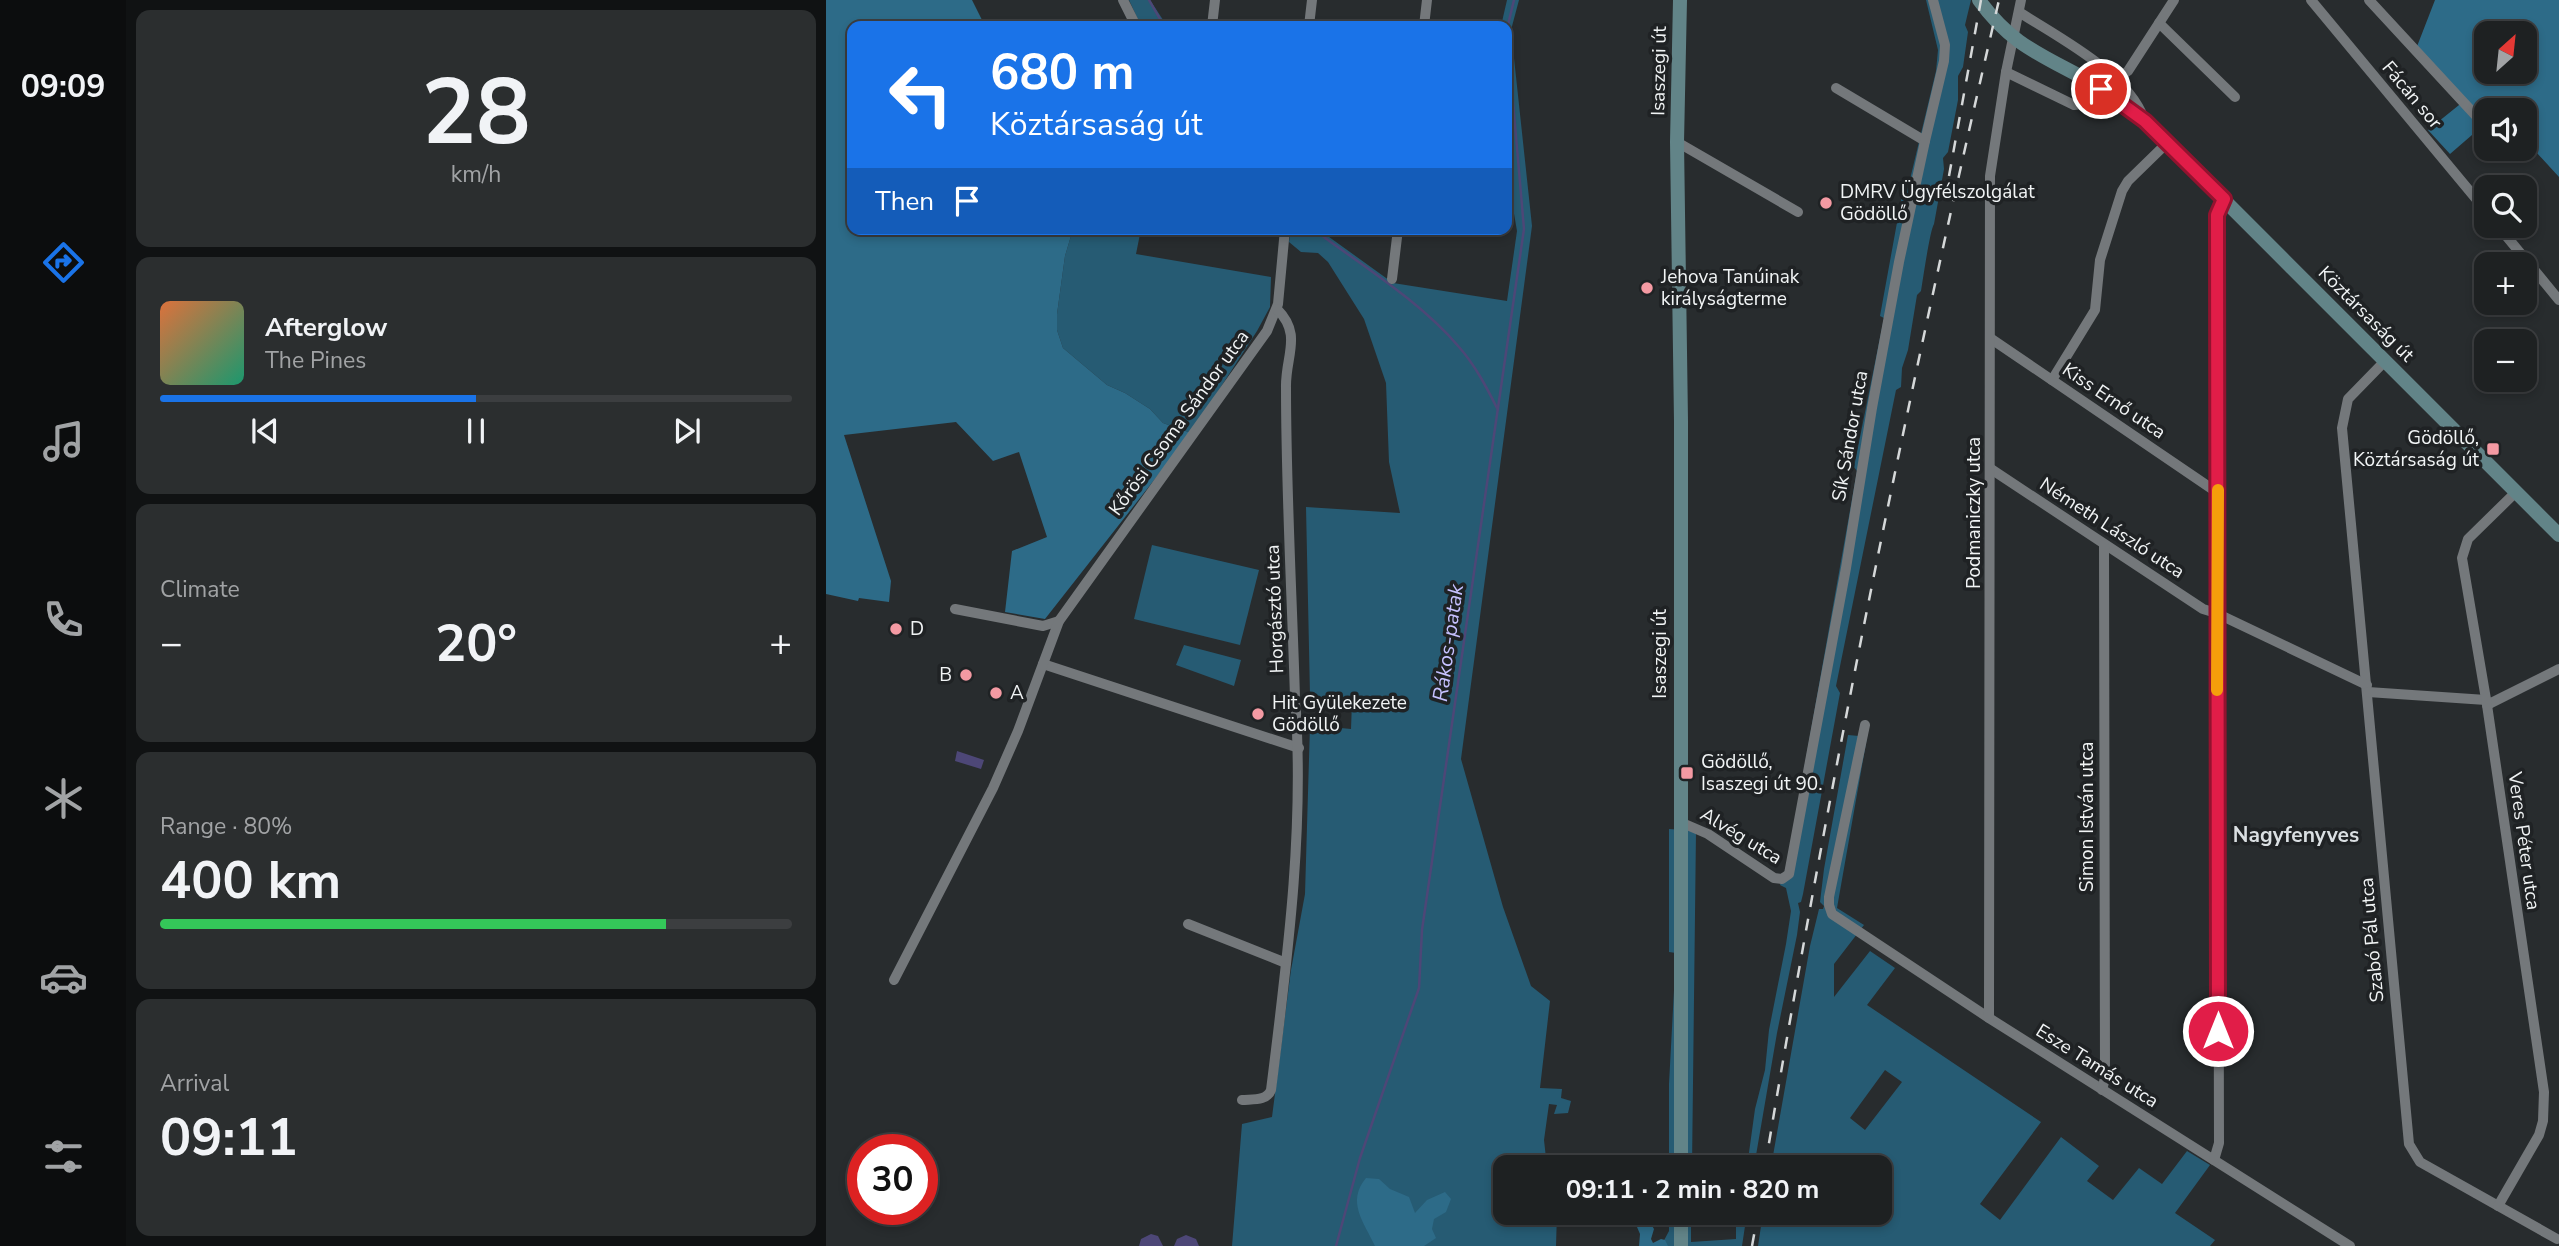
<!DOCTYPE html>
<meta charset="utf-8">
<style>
body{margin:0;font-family:"Nunito Sans",sans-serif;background:#2b2e2f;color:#f1f3f6;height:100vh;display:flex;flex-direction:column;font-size:26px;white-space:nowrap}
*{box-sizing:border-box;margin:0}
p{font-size:23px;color:#a1a3a5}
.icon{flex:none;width:38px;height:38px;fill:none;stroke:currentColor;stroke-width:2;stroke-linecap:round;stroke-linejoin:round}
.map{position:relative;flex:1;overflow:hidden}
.details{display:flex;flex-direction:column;gap:10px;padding:10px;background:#101213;width:700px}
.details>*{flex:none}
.hud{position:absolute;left:21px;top:21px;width:665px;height:214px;border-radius:14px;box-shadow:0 4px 10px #0003,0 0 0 2px #3c3e40;background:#1a73e8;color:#fff;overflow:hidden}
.needle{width:46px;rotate:27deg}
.buttons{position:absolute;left:1648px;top:21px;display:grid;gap:14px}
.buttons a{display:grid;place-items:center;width:63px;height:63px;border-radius:14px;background:#1e2122;box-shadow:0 4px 10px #0003,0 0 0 2px #3c3e40;font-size:35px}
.speed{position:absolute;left:21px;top:1134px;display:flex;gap:14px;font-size:35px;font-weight:700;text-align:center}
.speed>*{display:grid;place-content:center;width:91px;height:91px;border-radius:50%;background:#1e2122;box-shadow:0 4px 10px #0003,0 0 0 2px #3c3e40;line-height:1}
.speed .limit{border:10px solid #d22;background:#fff;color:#111}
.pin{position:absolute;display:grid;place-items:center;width:60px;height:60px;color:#fff;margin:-30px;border:4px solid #fff;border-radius:50%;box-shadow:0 2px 7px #0007}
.me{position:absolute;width:77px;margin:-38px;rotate:0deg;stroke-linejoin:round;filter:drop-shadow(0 0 5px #0008)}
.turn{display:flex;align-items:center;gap:24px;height:147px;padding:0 28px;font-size:32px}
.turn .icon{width:91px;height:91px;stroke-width:2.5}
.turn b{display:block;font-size:49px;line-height:60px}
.then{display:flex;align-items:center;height:66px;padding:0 28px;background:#0003;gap:14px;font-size:26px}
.big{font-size:52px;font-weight:700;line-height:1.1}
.details .widget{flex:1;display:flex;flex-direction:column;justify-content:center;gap:10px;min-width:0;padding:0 24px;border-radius:14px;background:#2b2e2f}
.details .dial{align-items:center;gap:0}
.dial b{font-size:91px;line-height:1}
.song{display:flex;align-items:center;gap:21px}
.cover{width:84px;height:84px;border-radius:10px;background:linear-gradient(135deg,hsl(20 70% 55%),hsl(160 70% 35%))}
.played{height:7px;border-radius:4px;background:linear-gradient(90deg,#1a73e8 50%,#3c3e40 50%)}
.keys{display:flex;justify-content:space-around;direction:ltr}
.heat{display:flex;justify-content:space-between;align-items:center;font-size:38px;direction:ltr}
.charge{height:10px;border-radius:5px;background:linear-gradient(90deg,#34c759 80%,#3c3e40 0)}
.trip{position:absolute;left:667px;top:1155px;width:399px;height:70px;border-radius:14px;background:#1e2122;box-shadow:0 4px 10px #0003,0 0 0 2px #3c3e40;font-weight:700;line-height:70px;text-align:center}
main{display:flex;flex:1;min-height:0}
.tabs{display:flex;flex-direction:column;width:126px;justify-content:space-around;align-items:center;background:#0c0d0e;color:#a1a3a5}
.tabs .icon{width:49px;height:49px}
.tabs .current{color:#1a73e8}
.tabs b{font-size:32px;color:#f1f3f6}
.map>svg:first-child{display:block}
</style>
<main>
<nav class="tabs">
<b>09:09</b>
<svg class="icon current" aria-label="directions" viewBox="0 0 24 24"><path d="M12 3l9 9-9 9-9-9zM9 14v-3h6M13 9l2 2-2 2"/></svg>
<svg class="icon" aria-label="music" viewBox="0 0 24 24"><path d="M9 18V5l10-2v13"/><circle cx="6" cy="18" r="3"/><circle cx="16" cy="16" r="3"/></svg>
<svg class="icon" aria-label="phone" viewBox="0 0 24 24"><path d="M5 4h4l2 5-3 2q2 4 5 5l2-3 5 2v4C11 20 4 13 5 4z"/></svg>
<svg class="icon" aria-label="climate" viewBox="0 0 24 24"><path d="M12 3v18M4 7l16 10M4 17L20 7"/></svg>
<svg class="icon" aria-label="car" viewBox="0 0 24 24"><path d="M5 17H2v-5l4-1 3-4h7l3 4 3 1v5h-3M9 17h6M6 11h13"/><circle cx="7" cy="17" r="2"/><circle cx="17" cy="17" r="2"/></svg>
<svg class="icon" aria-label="filters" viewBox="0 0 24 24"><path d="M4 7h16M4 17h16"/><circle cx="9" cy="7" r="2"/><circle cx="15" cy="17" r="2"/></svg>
</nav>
<section class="details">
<div class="widget dial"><b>28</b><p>km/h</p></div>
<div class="widget">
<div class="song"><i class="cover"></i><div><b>Afterglow</b><p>The Pines</p></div></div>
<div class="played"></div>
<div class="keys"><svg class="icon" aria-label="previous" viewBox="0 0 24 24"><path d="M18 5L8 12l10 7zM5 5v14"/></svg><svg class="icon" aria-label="pause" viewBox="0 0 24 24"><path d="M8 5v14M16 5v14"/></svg><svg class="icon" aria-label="next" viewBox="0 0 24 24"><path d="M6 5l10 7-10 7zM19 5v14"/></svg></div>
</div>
<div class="widget"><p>Climate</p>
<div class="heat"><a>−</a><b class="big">20°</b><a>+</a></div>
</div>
<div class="widget"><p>Range · 80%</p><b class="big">400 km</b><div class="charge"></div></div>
<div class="widget"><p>Arrival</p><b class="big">09:11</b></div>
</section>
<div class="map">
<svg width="1733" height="1246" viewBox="0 0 1733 1246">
<rect width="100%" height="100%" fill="#282c2e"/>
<!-- green -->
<g fill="#265b73" fill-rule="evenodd">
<path d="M303,0h21l17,26h-26z"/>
<path d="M681,0h12l-8,30 21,196 -71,533 42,148 28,79 19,15 -10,87 22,1 -1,9 10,3 -3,12 -14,1 3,-9 -8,-1 -5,36 3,27h-42v46h52l-1,33h-324l10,-122 30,-7 19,-147 14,-76 5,-169 41,4 1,-27 -42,-7 -4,-188 94,6 -11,-51 -3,-79 -22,-64 -36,-57 -10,-9 -17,-1 -12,-10 2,-13h27l75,54 114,18 10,-70 -9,-52 -1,-33v-120h-6z"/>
<path d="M1100,0h45l-6,25 3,7 -5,35 -5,9v24l-10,52 -5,6 1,11 -10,55c-4,6 -11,55 -13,67l-4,4 -9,55 -6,18 -1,19 -5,3 -60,296 4,7 -37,201 -2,8 -3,1 2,9 -3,23 -20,98 -23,134h-7l8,-58 10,-39 4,-40 17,-86 5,-33 -5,-23 -6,-3 7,-20 70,-394 -3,-4 30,-149 -4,-2 22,-121 4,1 30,-125 2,-21z"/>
<path d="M247,229h68l-5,25 135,23 -1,30 -13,24 -66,102 -28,-10 -13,-14 -25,-16 -18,-8 -44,-37 -6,-18v-16l8,-58z"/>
<path d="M326,545l107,25 -19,75 -106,-26z"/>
<path d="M358,645l57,15 -7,26 -58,-21z"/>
<path d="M1043,726l-32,182 27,17 -30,39v33l36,-46 25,17 -28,37 174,117 -61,82 20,16 61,-83 38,29 -12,15 26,19 26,-32 23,16 25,-33 23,14 -35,48 40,27 -5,6h-452l5,-33h117v-46h-109l39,-221 9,-37h4l1,-3 -4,-4 4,-33 24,-134 11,1zM1059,1070l17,12 -37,48 -15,-12z"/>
<path d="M843,829l27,2 -4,336h-23v-83l7,-131 -7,-1z"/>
<path d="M843,1213h22v29l45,-3v-26h11l-5,33h-81l8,-15z"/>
</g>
<!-- forest -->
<g fill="#2d6b88" fill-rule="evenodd">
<path d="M0,0h146l13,26h-133v203h221l-8,27 -8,58v16l6,18 44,37 18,8 25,16 13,14 28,10 -146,186 -40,-7 7,-61 35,-14 -28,-85 -26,9 -37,-39 -112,13 47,146 -2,21 -30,-4 -1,3 -32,-7z"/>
<path d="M1609,0h124v177l-34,-37v-30h-38v12l-37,32 -22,-24 36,-29 -48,-52zM1661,33h38v39h-38z"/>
<path d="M540,1178l13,1 11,10 19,8 6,16 12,-13 18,-8 6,7 -5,13 -12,7 -2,10 4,9 -12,8h-49c-11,-24 -29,-44 -9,-68z"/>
<path d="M820,1223l5,1 3,5 -3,10 2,4 8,-4 4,1 3,6h-29l1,-12 -3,-7 1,-3z"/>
</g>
<!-- water -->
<g fill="#4d4777">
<path d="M131,751l27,9 -3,9 -26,-8z"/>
<path d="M325,1234l7,2 5,10h-24l2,-7z"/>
<path d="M360,1235l10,4 3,7h-25l3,-7z"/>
</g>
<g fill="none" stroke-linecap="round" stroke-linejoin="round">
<!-- stream -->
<g stroke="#4d4777" stroke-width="2.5">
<path d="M323,0l15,26"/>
<path d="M681,29l7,-29"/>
<path d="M487,229c48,36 107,72 146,118 16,18 28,41 39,63"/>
<path d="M510,1246l24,-88 59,-170 3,-58 102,-701 -17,-196"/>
</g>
<!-- minor -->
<g stroke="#74787b" stroke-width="10">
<path d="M297,0l13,26"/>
<path d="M1485,0l176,212"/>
<path d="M1543,0l109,118"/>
<path d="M1193,12c40,26 108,60 125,107"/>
<path d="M1333,23l76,74"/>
<path d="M386,26l3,-26"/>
<path d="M483,26l3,-26"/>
<path d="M598,26l3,-26"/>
<path d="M1180,72l68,33 15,-2 12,-14"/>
<path d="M1289,80l13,-9 46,-71"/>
<path d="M1010,88l89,53"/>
<path d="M851,142l121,70"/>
<path d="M1672,226l61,74"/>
<path d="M566,279l6,-50"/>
<path d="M1164,338l228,155"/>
<path d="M1559,361l-37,38 -6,29 67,716 11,18 137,77"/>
<path d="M1226,380l43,-70 5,-50 22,-69 6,-10 39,-38"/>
<path d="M1165,469l212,140 13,4 151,72"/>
<path d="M129,609l88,17 16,-5"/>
<path d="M217,664l256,84"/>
<path d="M1542,692l118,8"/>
<path d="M1661,705l72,-36"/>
<path d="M1039,725l-36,172v8l3,9 157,104 361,228"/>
<path d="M854,822l28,12 66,44 8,1 7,-5 57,-306 26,-160 27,-146 26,-121 19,-80 1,-16 -12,-45"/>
<path d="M362,924l98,39"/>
<path d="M68,980l99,-192 25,-57 41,-110 208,-290 11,-27 7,-75"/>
<path d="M1163,1018l1,-842 16,-104 15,-72"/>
<path d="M1276,1090l3,-12 -1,-533"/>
<path d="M416,1100c11,-1 25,1 29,-10 16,-129 34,-262 24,-392 -3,-103 -9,-206 -9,-310 -1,-32 17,-53 -9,-79"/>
<path d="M1388,1160l5,-17 -2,-928 7,-16"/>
<path d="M1672,1206l41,-71 4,-14 1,-29 -57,-387 -25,-147 6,-19 49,-48"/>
</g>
<!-- secondary -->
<g stroke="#628488" stroke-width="14">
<path d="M854,0l-3,142 4,279v746"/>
<path d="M1153,0c32,45 63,55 108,80 21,12 40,26 58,41l414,414"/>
<path d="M855,1213v33"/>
</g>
<!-- rail -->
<g stroke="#d5d8d9" stroke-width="2.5" stroke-dasharray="12 12" stroke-linecap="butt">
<path d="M1123,176l32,-176"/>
<path d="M939,1167c65,-391 144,-780 234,-1167"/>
<path d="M926,1246l6,-33"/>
</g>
</g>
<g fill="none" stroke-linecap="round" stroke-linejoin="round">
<defs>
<path id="route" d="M1275,89l44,32 79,78 -7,16 1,816"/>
</defs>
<!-- route casing -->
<use href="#route" stroke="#92132f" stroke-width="18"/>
<!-- route -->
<use href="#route" stroke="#e11d48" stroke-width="12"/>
<!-- slow -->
<path stroke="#f59e0b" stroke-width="12" d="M1391,690l1,-200"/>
</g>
<!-- markers -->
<g fill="#f49aa3" stroke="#1f2224" stroke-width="2.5">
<circle cx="1000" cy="203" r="7"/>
<circle cx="821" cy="288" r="7"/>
<rect x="1660" y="442" width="14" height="14" rx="3.5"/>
<circle cx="70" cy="629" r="7"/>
<circle cx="140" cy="675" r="7"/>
<circle cx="170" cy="693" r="7"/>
<circle cx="432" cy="714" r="7"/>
<rect x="854" y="766" width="14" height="14" rx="3.5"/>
</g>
<g text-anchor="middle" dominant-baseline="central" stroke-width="7" stroke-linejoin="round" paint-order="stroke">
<!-- street labels -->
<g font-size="19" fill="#f1f4f5" stroke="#1f2224">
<text transform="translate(833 71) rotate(-89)">Isaszegi út</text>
<text transform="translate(1586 95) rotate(50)">Fácán sor</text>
<text transform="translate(1540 314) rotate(45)">Köztársaság út</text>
<text transform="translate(1288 401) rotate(34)">Kiss Ernő utca</text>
<text transform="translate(353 423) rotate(-54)">Kőrösi Csoma Sándor utca</text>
<text transform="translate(1024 436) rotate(-80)">Sík Sándor utca</text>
<text transform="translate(1148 513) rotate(-90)">Podmaniczky utca</text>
<text transform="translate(1286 528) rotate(33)">Németh László utca</text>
<text transform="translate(449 609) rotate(-92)">Horgásztó utca</text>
<text transform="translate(834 654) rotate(-90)">Isaszegi út</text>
<text transform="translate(1261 817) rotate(-90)">Simon István utca</text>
<text transform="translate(915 836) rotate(31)">Alvég utca</text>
<text transform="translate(1698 841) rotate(82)">Veres Péter utca</text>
<text transform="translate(1546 940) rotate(-95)">Szabó Pál utca</text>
<text transform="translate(1271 1066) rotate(32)">Esze Tamás utca</text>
</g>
<!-- poi labels -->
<g font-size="19" fill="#f1f4f5" stroke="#1f2224" text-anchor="start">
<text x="1014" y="192">DMRV Ügyfélszolgálat<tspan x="1014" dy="22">Gödöllő</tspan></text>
<text x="835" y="277">Jehova Tanúinak<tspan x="835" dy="22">királyságterme</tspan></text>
<text x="1653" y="438" text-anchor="end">Gödöllő,<tspan x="1653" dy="22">Köztársaság út</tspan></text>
<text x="84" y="629">D</text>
<text x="126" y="675" text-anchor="end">B</text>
<text x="184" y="693">A</text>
<text x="446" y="703">Hit Gyülekezete<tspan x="446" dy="22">Gödöllő</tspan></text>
<text x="875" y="762">Gödöllő,<tspan x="875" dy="22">Isaszegi út 90.</tspan></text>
</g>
<!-- water labels -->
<g font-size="21" font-style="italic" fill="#c6c1ff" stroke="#1f2224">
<text transform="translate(622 643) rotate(-82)">Rákos-patak</text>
</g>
<!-- neighbourhood labels -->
<g font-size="21" font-weight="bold" fill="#dadfe2" stroke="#1f2224">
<text x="1470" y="835">Nagyfenyves</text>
</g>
</g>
</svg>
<div class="buttons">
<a><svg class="needle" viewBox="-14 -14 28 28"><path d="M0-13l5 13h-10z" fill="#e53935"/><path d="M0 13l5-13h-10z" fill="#a1a3a5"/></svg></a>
<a><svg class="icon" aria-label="sound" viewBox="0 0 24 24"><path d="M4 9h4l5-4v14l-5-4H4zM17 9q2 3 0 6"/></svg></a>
<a><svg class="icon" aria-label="search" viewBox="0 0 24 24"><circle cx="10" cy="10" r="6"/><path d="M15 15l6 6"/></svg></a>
<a>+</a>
<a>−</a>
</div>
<div class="speed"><div class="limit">30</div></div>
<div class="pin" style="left:1275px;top:89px;background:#d93025"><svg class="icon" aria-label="arrive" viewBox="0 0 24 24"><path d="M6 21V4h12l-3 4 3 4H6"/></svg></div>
<svg class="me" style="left:1392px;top:1031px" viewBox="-20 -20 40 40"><circle r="17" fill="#e11d48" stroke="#fff" stroke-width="3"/><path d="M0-11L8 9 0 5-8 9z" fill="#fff"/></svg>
<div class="trip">09:11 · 2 min · 820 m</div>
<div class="hud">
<div class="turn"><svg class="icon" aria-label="left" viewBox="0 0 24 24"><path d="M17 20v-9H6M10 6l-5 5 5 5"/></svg><div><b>680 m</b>Köztársaság út</div></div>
<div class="then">Then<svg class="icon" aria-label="arrive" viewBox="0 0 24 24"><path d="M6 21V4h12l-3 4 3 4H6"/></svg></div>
</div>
</div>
</main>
